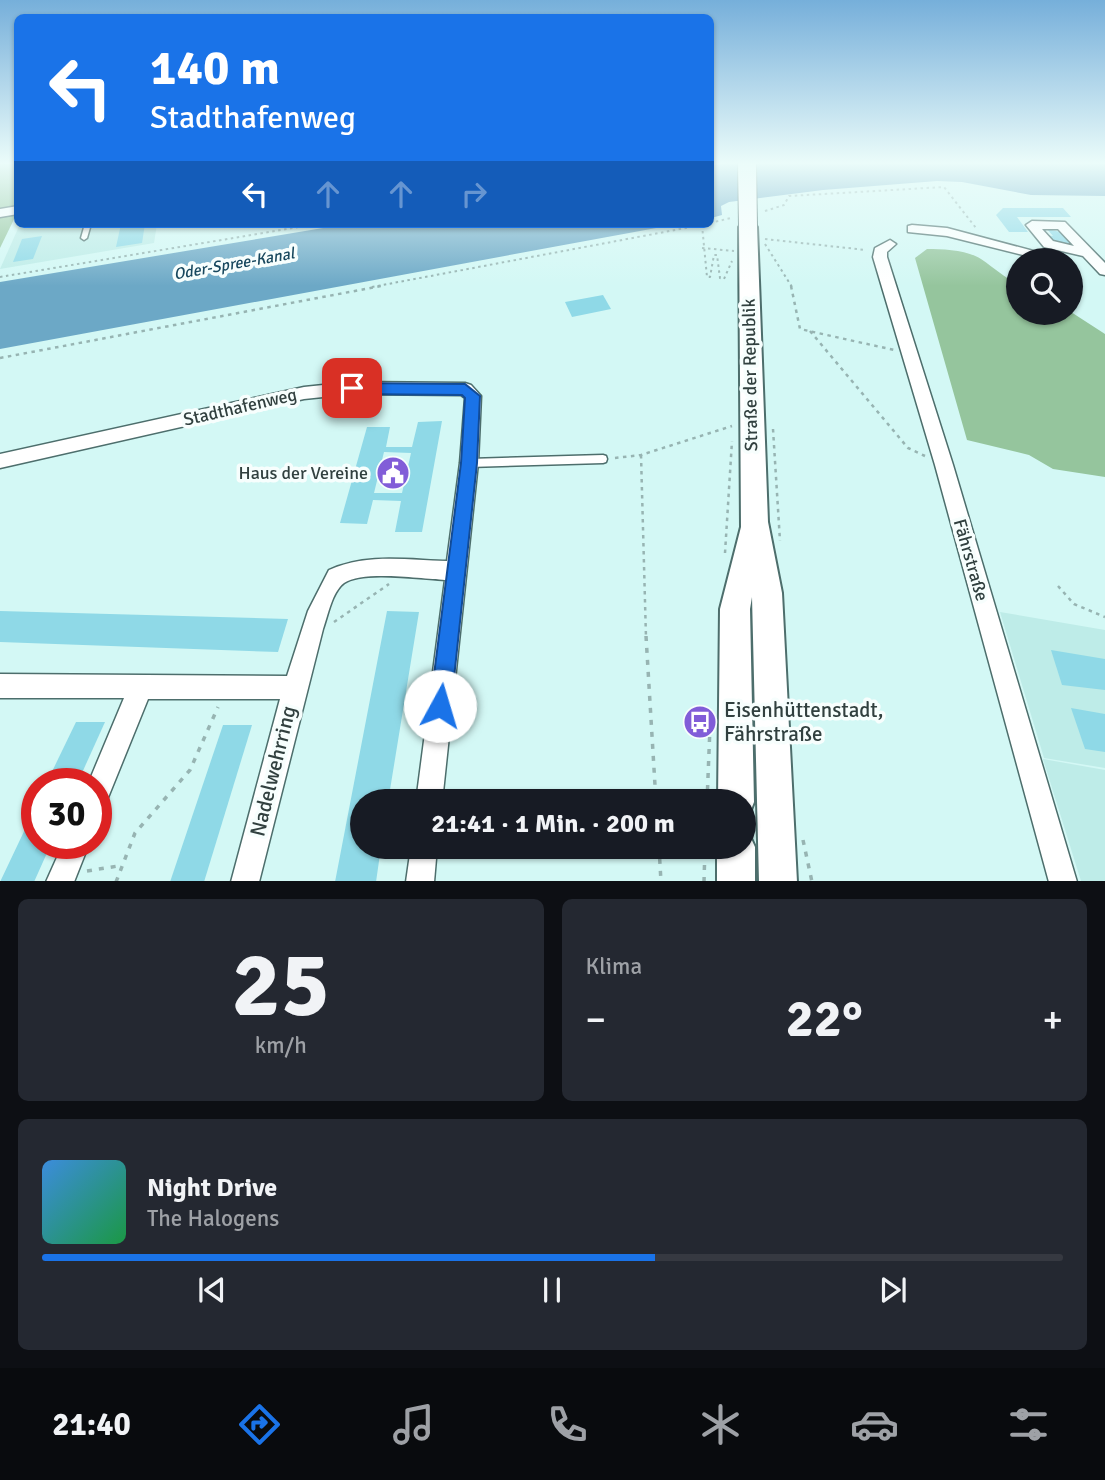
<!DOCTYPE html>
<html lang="de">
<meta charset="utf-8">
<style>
body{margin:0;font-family:Signika,sans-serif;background:#242831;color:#f1f3f6;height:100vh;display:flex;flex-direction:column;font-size:26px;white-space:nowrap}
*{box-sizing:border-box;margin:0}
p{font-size:23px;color:#9ea1a6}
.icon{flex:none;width:38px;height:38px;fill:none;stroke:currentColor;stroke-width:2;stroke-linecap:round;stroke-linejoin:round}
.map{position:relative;height:881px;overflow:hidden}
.sheet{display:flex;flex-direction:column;gap:18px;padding:18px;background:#0d0f14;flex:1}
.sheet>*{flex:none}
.top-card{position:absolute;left:14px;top:14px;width:700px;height:214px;border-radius:10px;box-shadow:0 2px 5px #0004;background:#1a73e8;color:#fff;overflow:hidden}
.fabs{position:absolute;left:1006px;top:248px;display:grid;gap:14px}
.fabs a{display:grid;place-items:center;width:77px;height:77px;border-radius:50%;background:#171b24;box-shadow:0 2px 5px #0004;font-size:35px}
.speed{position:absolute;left:21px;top:768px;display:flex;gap:14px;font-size:35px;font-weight:700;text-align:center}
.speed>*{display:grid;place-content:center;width:91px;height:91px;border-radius:50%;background:#171b24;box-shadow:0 2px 5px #0004;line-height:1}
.speed .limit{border:10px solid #d22;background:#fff;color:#111}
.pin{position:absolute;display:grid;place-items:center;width:60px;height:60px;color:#fff;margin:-30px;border-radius:14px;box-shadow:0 4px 10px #0006}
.me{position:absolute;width:77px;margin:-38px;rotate:6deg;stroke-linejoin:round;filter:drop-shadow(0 0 5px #0008)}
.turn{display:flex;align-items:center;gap:24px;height:147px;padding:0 21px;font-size:32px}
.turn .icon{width:91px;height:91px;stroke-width:2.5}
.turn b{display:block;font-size:49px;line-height:60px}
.lanes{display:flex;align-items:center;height:66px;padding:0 21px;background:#0003;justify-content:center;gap:35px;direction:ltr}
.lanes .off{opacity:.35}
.big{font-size:52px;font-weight:800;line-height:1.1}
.sheet .widget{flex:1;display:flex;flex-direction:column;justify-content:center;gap:10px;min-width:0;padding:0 24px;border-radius:10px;background:#242831}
.sheet .dial{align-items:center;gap:0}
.dial b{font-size:91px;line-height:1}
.song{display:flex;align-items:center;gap:21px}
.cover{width:84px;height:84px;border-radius:10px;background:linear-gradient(135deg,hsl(210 70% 55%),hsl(140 70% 35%))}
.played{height:7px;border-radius:4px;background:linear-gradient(90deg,#1a73e8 60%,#363941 60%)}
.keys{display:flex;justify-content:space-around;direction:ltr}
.heat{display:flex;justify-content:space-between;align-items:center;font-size:38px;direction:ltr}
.sheet .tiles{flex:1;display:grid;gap:18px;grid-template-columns:1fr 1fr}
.widget:last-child{grid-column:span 2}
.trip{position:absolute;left:350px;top:789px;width:406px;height:70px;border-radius:35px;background:#171b24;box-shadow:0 2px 5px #0004;font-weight:800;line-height:70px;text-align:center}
.tab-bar{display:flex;height:112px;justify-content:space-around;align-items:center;background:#090b0e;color:#9ea1a6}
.tab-bar .icon{width:49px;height:49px}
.tab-bar .active{color:#1a73e8}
.tab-bar b{font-size:32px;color:#f1f3f6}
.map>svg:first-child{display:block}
</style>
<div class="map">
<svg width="1105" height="882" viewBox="0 0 1105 882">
<rect width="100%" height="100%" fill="#d3f8f5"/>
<!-- built -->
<g fill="#beece8">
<path d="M20,224h137l-3,19 -154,26z"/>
<path d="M1000,612l105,18v138l-61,-10z"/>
<path d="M1043,759l62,11v111h-24z"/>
</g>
<!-- forest -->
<g fill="#95c59d">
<path d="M0,163h17v50l-17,35z"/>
<path d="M927,249c17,0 40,1 54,10 13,9 23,18 37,25v29l53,-1 34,22v143l-52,-8 -24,-14 -62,-15 -52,-182z"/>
</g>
<!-- water -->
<g fill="#6ca8c6">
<path d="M727,163h378v33l-74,-1 -69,-13 -25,-1 -114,9 -94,12 -8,4 1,9 -11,3 -1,-52z"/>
<path d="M347,224h331l-678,125v-67z"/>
</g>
<!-- building -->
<g fill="#8fd9e7" fill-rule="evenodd">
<path d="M1003,208h60l8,9h-54l11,15h-19l-13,-17z"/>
<path d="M121,224h24l-3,19 -26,4z"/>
<path d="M1047,229l18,4 12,15 -28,-7 -4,-6 8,1z"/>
<path d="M42,236l-9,23 -20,3 9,-23z"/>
<path d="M603,295l8,14 -39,8 -7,-15z"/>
<path d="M442,421l-20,111h-27l6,-31 -28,-1 -6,24 -27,-1 27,-96h23l-4,20h26l6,-25zM384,452l27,1 -9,40h-28z"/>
<path d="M0,611l288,8 -10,33 -278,-10z"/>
<path d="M387,611l32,1 -31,190h-26v45h19l-5,35h-41z"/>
<path d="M1051,650l54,9v31l-43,-5z"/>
<path d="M1071,708l34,6v38l-20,-3z"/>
<path d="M76,722h29l-28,62h-31z"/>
<path d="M223,725h29l-48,157h-34z"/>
<path d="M37,804v40h14l-17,38h-34z"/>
</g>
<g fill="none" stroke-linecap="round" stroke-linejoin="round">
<defs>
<g id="service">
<path d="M85,224h6l-4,14 -3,2 -3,-2z"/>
<path d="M603,455l3,1 1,3 -1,3 -3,1 -134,4 -3,-1 -2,-3 2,-3 3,-1z"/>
</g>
<g id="minor">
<path d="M18,206v8l-18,3v-8z"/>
<path d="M1032,221l33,1 40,41v12l-5,-1 -17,-18 -39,-9 -18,-22zM1042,229h16l16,17 -21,-5z"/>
<path d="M912,225l35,3 124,33h-24l-100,-25 -39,-4v-6z"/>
<path d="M890,240l6,4 -9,8v5l66,208 124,417h-28l-114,-417 -62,-208 2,-9z"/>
<path d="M352,382l113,1 6,2 10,11 -3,67 -36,339h-26l29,-222c-23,-1 -82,-10 -101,3 -12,9 -16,32 -21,46l-64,253h-28l49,-183h-132l-43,106 -9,4v-25h-8l36,-86h-124v-24l287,2 21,-65 21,-41c37,-17 78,-10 118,-9l13,-98 5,-65 -4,-3 -109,-1 -48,5 -304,69v-14l304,-67z"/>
<path d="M63,844h26l-15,38h-28z"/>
<path d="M411,847h26l-3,35h-28z"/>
</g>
<g id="secondary">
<path d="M748,222l9,5 11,295 14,71 15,289h-38l-7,-285 -2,12 4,193 -5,13 -5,2v-15h-26l2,-193 21,-82 -2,-300z"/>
<path d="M744,831l5,3 6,13v35h-38v-35h27z"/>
</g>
</defs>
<!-- service casing -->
<use href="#service" stroke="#4d6e6c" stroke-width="3"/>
<!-- minor casing -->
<use href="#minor" stroke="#4d6e6c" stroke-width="3"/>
<!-- secondary casing -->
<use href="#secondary" stroke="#4d6e6c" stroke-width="4"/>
<!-- path-far2 -->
<g stroke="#97b4b2" stroke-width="2" stroke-dasharray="2.5 3.5" stroke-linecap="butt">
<path d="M765,211l19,-6 5,-9 155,-9 32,41"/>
<path d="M710,223l21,-5"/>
<path d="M702,225l5,52h3l4,-22h3l3,23 4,1 8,-18"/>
<path d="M765,239l101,11"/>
<path d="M765,244l27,43"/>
<path d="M702,248l32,3"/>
<path d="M0,277l317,-53"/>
<path d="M372,287l335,-63"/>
</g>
<!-- path-far1 -->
<g stroke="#97b4b2" stroke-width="2.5" stroke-dasharray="3.5 4.5" stroke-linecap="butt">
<path d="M791,286l9,43 94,21"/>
<path d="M810,331l98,117 17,8"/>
<path d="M0,358l381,-72"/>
<path d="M773,429l7,112"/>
<path d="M641,455l5,183"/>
<path d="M615,458l26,-3 91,-29"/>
<path d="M725,553l7,-112"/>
<path d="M1058,586l16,18 31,13"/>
<path d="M334,622l55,-38"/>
</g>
<!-- path -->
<g stroke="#97b4b2" stroke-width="3.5" stroke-dasharray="5 7" stroke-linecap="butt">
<path d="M646,636l10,166"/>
<path d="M707,802l3,-75"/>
<path d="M803,840l9,42"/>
<path d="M659,847l2,35"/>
<path d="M87,871l31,-5"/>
<path d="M116,882l19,-49 55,-63 28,-63"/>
<path d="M704,882l1,-35"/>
</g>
<!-- service -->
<use href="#service" fill="#fff" fill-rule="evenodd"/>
<!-- minor -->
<use href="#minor" fill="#fff" fill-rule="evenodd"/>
<!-- secondary -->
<use href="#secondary" fill="#fff" fill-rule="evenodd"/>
<defs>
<path id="secondary-bridge" d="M747,163l1,64"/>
</defs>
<!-- secondary-bridge casing -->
<use href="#secondary-bridge" stroke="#4d6e6c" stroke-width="20" stroke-linecap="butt"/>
<!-- secondary-bridge -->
<use href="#secondary-bridge" stroke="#fff" stroke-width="18"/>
</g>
<!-- sky -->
<linearGradient id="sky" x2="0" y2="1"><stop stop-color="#76afda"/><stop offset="0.57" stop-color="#ebfcfa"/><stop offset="1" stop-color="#ebfcfa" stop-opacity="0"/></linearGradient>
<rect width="1105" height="286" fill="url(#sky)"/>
<!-- route -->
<path fill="#1a73e8" stroke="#114b97" stroke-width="2" d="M352,383l113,1 15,12 -3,67 -26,243 -3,7 -8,3 -7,-3 -3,-7 31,-243 4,-65 -3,-3 -110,-1 -7,-6z"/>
<!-- icons -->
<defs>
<symbol id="civic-disc" viewBox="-11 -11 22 22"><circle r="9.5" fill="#815dd8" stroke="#f7fefd"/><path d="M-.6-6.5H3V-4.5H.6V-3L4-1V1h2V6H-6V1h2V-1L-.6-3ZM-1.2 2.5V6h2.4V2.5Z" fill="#fff"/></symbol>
<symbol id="bus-disc" viewBox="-11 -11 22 22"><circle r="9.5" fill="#815dd8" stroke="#f7fefd"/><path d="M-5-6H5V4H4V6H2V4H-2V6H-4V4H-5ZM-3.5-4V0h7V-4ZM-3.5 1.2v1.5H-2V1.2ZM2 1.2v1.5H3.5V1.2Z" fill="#fff"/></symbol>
</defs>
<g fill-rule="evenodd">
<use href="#civic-disc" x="374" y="454" width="38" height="38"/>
<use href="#bus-disc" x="681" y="703" width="38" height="38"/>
</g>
<g text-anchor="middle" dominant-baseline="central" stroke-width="7" stroke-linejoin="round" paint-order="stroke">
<!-- far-water labels -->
<g font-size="16" font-style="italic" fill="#18485e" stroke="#f7fefd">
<text transform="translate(234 264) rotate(-10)">Oder-Spree-Kanal</text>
</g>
<!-- street labels -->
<g font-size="18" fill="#31403f" stroke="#f7fefd">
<text transform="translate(750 375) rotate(-91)">Straße der Republik</text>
<text transform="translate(240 407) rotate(-13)">Stadthafenweg</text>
<text transform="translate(971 560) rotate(74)">Fährstraße</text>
</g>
<!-- poi labels -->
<g font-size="18" fill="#31403f" stroke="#f7fefd" text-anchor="end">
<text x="368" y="473">Haus der Vereine</text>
</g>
<!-- near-poi labels -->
<g font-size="21" fill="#31403f" stroke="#f7fefd" text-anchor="start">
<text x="724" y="710">Eisenhüttenstadt,<tspan x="724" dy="24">Fährstraße</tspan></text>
</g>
<!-- near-street labels -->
<g font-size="21" fill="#31403f" stroke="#f7fefd">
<text transform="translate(273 771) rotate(-76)">Nadelwehrring</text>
</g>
</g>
</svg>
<div class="fabs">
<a><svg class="icon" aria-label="search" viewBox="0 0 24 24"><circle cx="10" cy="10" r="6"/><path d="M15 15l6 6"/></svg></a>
</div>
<div class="speed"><div class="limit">30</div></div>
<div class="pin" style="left:352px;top:388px;background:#d93025"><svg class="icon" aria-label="arrive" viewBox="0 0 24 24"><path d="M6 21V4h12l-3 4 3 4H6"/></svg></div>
<svg class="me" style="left:440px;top:706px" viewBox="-20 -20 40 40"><circle r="19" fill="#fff"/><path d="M0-13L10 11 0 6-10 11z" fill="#1a73e8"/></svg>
<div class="trip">21:41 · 1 Min. · 200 m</div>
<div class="top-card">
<div class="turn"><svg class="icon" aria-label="left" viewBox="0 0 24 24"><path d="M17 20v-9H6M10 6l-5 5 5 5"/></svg><div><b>140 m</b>Stadthafenweg</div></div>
<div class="lanes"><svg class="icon" aria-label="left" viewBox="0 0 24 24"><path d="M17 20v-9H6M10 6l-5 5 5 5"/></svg><svg class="icon off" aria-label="ahead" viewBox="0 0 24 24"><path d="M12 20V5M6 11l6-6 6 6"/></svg><svg class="icon off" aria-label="ahead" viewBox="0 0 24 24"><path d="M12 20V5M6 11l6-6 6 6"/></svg><svg class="icon off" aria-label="right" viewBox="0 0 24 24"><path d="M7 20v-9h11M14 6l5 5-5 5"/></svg></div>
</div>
</div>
<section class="sheet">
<div class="tiles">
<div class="widget dial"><b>25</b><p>km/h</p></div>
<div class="widget"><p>Klima</p>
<div class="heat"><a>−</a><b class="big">22°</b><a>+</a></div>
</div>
<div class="widget">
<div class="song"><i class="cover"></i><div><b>Night Drive</b><p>The Halogens</p></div></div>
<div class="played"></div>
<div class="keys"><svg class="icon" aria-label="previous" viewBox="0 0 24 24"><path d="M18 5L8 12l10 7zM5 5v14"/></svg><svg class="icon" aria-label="pause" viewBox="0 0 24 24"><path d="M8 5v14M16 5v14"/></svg><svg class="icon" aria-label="next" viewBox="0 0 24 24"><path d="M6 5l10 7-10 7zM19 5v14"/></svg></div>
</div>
</div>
</section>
<nav class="tab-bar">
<b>21:40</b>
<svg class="icon active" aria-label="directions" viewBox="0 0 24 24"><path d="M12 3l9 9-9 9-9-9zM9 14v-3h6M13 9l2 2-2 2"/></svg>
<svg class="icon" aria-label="music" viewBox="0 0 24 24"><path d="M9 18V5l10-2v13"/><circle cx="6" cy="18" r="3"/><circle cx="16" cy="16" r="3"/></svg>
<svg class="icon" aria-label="phone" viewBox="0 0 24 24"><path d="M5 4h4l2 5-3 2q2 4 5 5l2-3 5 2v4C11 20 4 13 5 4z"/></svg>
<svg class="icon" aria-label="climate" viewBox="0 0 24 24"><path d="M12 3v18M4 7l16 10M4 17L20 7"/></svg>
<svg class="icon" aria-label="car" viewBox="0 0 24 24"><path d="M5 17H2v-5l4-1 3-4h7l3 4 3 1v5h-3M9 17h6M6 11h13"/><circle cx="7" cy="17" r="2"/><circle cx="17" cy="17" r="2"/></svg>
<svg class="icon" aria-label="filters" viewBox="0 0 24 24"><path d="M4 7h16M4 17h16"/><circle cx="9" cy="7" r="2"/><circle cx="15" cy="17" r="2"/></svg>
</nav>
